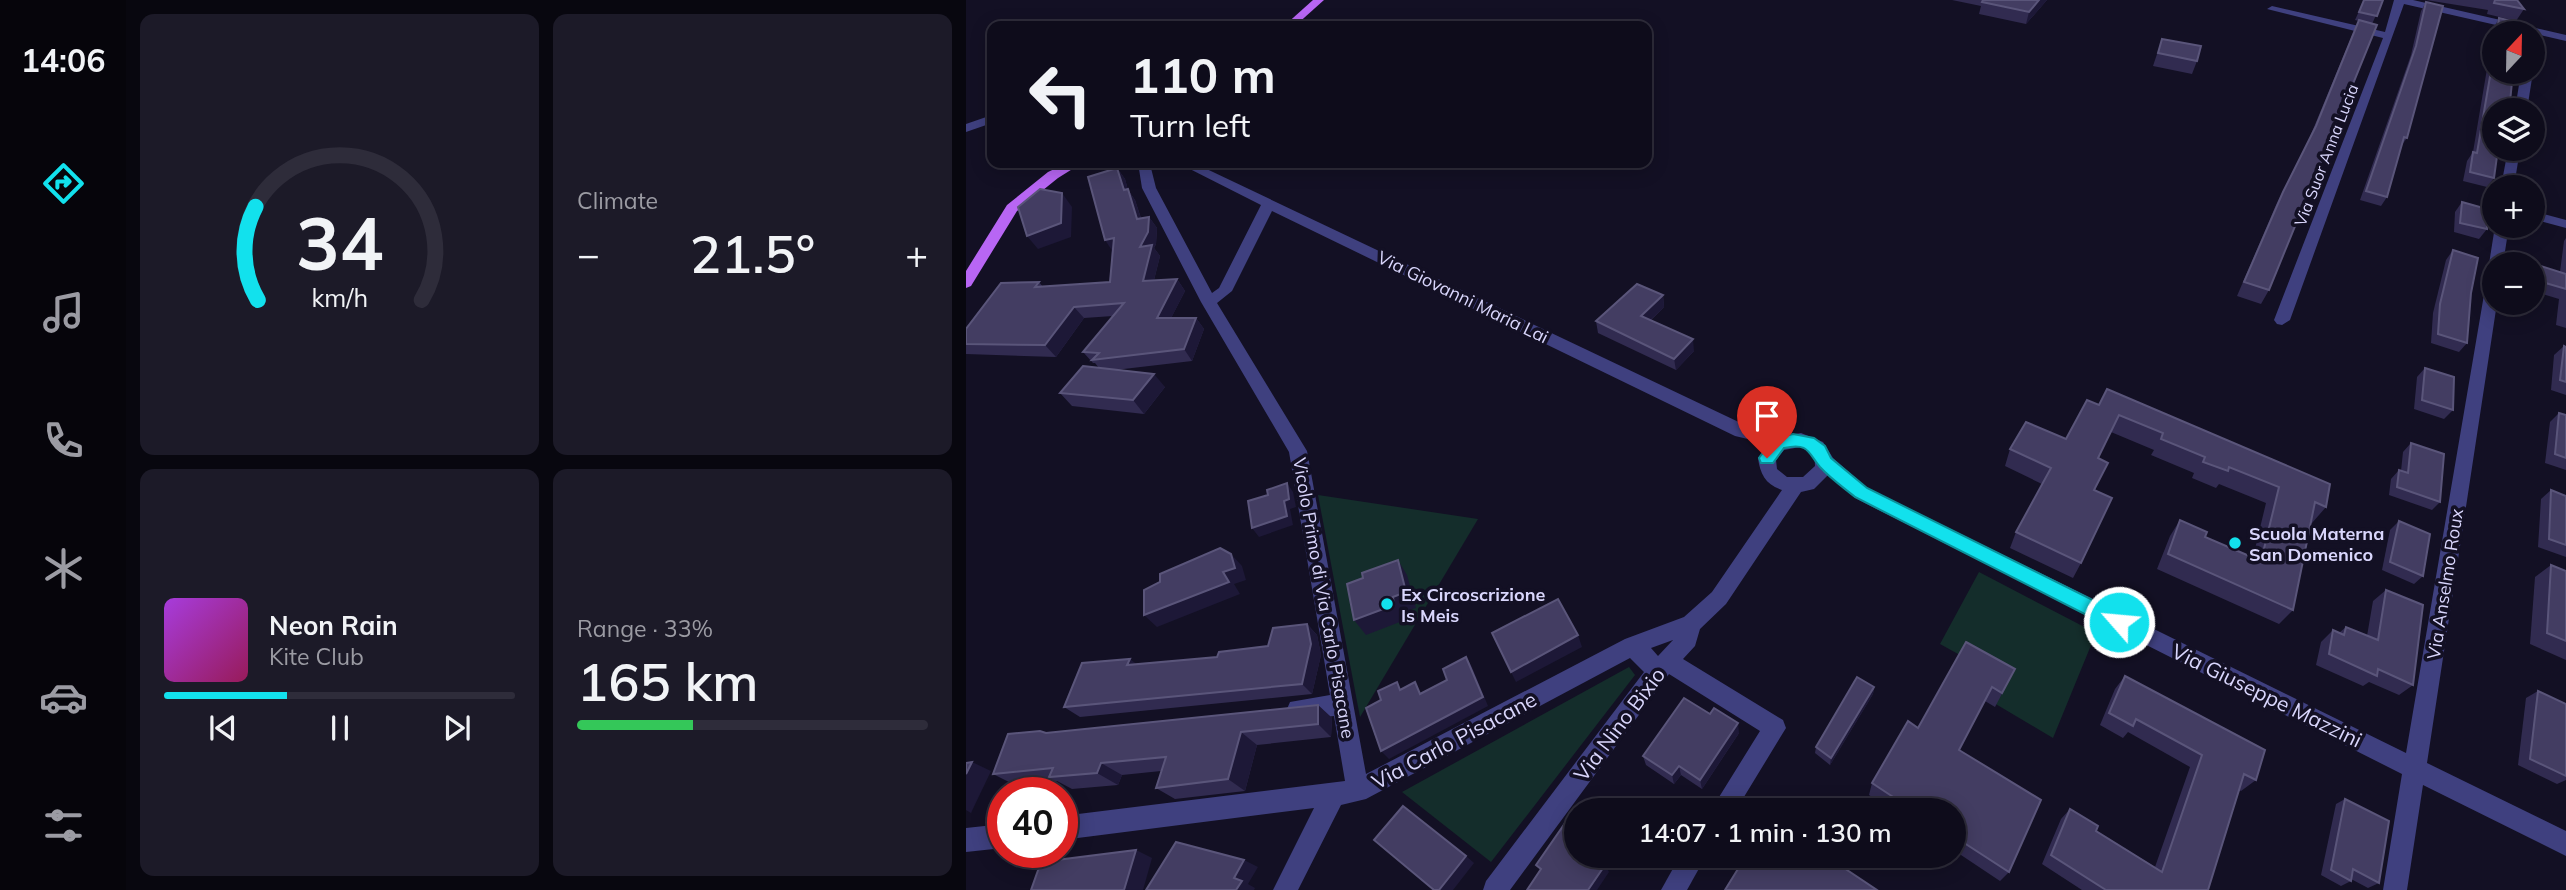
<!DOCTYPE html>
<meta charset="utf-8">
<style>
body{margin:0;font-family:Mulish,sans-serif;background:#1c1a28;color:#f1f3f6;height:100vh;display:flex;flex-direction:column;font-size:26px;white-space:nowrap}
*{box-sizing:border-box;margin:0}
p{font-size:23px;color:#9b9ba3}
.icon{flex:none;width:38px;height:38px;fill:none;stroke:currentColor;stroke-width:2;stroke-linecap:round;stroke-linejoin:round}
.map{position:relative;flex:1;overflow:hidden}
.sheet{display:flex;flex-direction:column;gap:14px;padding:14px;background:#08070f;width:840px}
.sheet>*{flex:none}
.guide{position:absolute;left:21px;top:21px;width:665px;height:147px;border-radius:14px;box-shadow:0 4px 18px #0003,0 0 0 2px #2e2c3a;background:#0e0c1b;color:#f1f3f6;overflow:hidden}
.needle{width:46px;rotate:22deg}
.buttons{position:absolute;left:1516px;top:21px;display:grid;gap:14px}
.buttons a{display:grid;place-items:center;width:63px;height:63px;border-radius:50%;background:#0e0c1b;box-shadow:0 4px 18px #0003,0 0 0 2px #2e2c3a;font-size:35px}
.speed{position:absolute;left:21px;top:777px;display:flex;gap:14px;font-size:35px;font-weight:700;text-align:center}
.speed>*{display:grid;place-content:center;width:91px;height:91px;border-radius:50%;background:#0e0c1b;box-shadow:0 4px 18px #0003,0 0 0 2px #2e2c3a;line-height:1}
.speed .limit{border:10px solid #d22;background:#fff;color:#111}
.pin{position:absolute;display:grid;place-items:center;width:60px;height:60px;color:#fff;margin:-72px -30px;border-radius:50% 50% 50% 0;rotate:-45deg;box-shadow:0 0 7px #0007}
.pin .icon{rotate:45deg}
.me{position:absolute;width:77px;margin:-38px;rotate:297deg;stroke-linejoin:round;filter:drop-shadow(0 0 5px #0008)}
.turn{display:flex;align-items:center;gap:24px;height:147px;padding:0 28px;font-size:32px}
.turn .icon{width:91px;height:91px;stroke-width:2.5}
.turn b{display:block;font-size:49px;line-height:60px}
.big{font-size:52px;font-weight:600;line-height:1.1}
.sheet .widget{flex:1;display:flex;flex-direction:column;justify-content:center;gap:10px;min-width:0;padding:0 24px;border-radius:14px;background:#1c1a28}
.sheet .dial{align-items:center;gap:0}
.dial svg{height:182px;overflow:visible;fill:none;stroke:#2e2c3a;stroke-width:7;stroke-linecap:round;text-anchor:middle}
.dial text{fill:#f1f3f6;stroke:none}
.song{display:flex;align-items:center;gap:21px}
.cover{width:84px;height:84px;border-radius:10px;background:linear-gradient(135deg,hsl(280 70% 55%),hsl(330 70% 35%))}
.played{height:7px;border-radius:4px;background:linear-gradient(90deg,#12e1ed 35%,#2e2c3a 35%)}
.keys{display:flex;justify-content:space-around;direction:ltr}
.heat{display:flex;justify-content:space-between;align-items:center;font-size:38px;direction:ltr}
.charge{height:10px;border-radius:5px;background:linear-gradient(90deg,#34c759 33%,#2e2c3a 0)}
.sheet .tiles{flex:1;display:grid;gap:14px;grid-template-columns:repeat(2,1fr)}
.trip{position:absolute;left:598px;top:798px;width:402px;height:70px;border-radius:35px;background:#0e0c1b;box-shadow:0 4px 18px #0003,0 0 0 2px #2e2c3a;font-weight:600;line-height:70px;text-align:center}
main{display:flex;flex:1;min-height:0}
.tab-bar{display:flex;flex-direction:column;width:126px;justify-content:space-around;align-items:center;background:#06050b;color:#9b9ba3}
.tab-bar .icon{width:49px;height:49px}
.tab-bar .current{color:#12e1ed}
.tab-bar b{font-size:32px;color:#f1f3f6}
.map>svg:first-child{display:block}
</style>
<main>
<nav class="tab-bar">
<b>14:06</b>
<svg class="icon current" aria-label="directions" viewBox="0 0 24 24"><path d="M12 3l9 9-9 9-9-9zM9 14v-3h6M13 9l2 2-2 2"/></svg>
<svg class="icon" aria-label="music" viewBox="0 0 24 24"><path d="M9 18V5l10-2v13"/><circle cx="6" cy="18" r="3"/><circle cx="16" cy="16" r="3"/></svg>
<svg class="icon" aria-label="phone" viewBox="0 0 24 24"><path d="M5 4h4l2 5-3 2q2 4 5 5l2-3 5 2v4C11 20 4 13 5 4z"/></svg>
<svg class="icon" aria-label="climate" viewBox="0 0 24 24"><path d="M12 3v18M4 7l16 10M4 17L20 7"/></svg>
<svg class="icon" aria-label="car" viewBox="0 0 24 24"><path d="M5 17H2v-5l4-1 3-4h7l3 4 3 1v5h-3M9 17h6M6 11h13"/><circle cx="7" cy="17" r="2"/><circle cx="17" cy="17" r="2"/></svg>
<svg class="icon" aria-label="filters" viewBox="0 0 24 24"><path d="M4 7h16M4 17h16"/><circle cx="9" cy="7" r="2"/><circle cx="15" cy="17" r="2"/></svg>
</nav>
<section class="sheet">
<div class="tiles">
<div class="widget dial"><svg viewBox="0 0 100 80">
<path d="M14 69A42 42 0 1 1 86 69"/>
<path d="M14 69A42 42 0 0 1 13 28" stroke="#12e1ed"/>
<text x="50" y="56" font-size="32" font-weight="700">34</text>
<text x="50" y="72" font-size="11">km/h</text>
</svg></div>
<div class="widget"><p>Climate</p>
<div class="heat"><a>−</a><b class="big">21.5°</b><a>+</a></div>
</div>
<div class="widget">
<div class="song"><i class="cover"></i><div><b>Neon Rain</b><p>Kite Club</p></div></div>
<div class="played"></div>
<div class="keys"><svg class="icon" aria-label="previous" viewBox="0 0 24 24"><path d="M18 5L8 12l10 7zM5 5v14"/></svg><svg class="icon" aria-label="pause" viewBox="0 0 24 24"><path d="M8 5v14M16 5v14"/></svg><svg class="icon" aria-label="next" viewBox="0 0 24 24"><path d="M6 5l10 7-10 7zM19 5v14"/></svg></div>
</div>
<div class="widget"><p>Range · 33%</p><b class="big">165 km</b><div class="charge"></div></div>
</div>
</section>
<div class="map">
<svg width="1600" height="890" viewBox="0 0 1600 890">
<rect width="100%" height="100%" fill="#131024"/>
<!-- green -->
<g fill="#142d2b">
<path d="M352,495l160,24 -118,198z"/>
<path d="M1013,572l117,61 -43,105 -59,-35 11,-23 -65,-36z"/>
<path d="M663,667l6,8 -144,187 -89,-70z"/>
</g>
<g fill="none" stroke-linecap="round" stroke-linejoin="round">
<!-- minor -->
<g fill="#3f407f" fill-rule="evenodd">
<path d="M1428,0h19l153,35v6l-162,-37 -114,316 -8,5 -5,-1 -3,-4 109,-282 -116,-29 5,-3 113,26z"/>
<path d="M1566,71l1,1 -6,38h-12l6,-38z"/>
<path d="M26,115v8l-26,9v-8z"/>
<path d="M1542,149h12l-6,38h-13z"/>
<path d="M172,163l12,1 6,24 56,105 7,-5 42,-83 -83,-42h16l551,262 44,10 12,-2 22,9 10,16 34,30 539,265 81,-476 7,-5v31h3l-70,460 139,68v25l-143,-71 -16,105h-24l19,-116 -547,-276 -27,-23 -14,14 -13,3 -75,112 -26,25 -5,17 -12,13 100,61 3,8 -50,82h-25l49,-79 -91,-57 -159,216h-27l3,-9 158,-209 -14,-14 -264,141 -25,6 -43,85h-25l41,-82 -252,32v-24l283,-35 -11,-65 -36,4 -8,-4 -3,-7 3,-7 40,-7 -41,-243 -88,-150 -59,-114zM306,211l463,225 34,8 -11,14c2,16 8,27 24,32l-70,102 -28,25 -59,22 -259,135 -59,-323 -90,-148 15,-12zM834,447c10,5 15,7 15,19l-12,11h-16l-10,-8 -1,-9 8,-10zM707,640l-15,16 -7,-8z"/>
<path d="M1566,211l34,9v8l-34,-9z"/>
<path d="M1529,226h14l-6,38h-9v4l-5,-4z"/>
<path d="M37,824v24l-37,4v-24z"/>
<path d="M714,856h26l-19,34h-26z"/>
</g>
<!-- major -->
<g fill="#b866f4" fill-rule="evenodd">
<path d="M347,0h11l-29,26h-11z"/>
<path d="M101,163h15l-24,15 -41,33 -46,75 -5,2v-17l41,-66 41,-33z"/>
</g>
</g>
<!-- wall -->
<g fill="#312b50">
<path d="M986,0h95l-21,24 -47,-10 2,-8z"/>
<path d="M1398,0h19l-11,24 -103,266 -8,14 -24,-8 39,-91 33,-66 44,-106 6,-12 -4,-1z"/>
<path d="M1460,0h91l7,9 -8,12 -29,-7 1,-4z"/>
<path d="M1460,2l-19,136 -6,8 -14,51 -6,9 -21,-6 51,-145 10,-44z"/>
<path d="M1533,18l22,15h-27v39l16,30 -3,4 -13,4v68l-7,9 -24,-6 4,-20 6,-9 21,-125z"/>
<path d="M1196,39l35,22 -5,13 -39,-8z"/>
<path d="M151,168l8,11 3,11 7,10 6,18 8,-1 8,11 -1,16 -2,4 6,8 -6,24 23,-1 8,12 -14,27h25l8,11 -12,32 -77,9 50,17 -21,27 -72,-8 -12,-13 39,-25 -4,-5h-2l-10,-11 30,-36 -29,2 -28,39 -90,-3v-25l73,-47 4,5 67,-5z"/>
<path d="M1496,202l25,27 -8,10 -25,-7 1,-20z"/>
<path d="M1600,238v90l-10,-3 3,-26 -27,-8v-27h-17l4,-5 41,13 4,-31z"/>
<path d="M1487,250l18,43 -4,50 -8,9 -28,-9 2,-30 13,-53z"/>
<path d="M697,295l1,12 -13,13 43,31 -18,19 -78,-37 -2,-12z"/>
<path d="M1598,346l2,1v48l-15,-5 3,-35z"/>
<path d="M1459,368l28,42 -9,9 -30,-10 3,-32z"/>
<path d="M1141,389l219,118 -14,16h-1l-18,87 -14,14 -122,-55 13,-33 10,-16 25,17 48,20 13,-54 -47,-19 -3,4 -24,-10 2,-5 -43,-18 3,-5 -43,-18 -13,26 -4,32 -13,73 -8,15 -63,-30 6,-16 26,-48 -37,-18 5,-17 56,-10 33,-34z"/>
<path d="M1593,413l7,2v55l-21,-7 5,-41z"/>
<path d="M1445,443l29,59 -8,8 -43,-15 2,-16 8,-9 2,1 2,-19z"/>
<path d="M1585,490l15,6v61l-28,-10 3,-48z"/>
<path d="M1433,521l24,55 -9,8 -32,-14 8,-40z"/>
<path d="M1585,565l15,6v89l-36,-16 5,-67z"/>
<path d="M1420,590l27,95 -14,10 -30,-13 -6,4 -47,-21 5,-23 12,-12 6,3 7,-6 21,9 6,-35z"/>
<path d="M341,624l10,11 4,20 -9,39 -232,23 -16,-10 72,-43 81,-7 51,-11z"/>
<path d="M1049,669l-20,38 -10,-6 -26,49 50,122 -9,9 -45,-30v-41h-63l-23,-15 3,-12 46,-55z"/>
<path d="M1159,676l131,104 -15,11 -2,-1 -31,100h-126l-40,-26 19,-45 9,-10 26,22 59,36 35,-100 -62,-35 -5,6 -23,-13 15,-36z"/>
<path d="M908,687l-1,7 -43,71 -15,-12 1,-6z"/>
<path d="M1572,691l28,13v76l-9,4 -39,-19 8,-67z"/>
<path d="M352,705l14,13 -1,19 -74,8 -12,46 -70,8 -19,-11 5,-17 -39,4 -4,10 -46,4 -15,-8 -40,5 -24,-12 53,-41z"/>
<path d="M773,733l-37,56 -21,-14 -7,9 -28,-19 -3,-9z"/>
<path d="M1379,799l34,84 -11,5 -17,-9v2l-10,5 -20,-11 15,-71z"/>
</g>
<!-- shaded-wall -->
<g fill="#1d1837">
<path d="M1073,0h8l-21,24 3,-12z"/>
<path d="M151,168l8,11 3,11 7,10 10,31 -8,-12 -13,-29z"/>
<path d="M96,193l10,14 -1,30 -33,12 -11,-13z"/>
<path d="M183,217l8,11 -1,16 -2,4 6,8 -9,36 -8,-11 -3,-34z"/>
<path d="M148,238l-1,14 -8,-12z"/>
<path d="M211,279l8,12 -20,39 -8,-12z"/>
<path d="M697,295l1,12 -21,20 -2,-11z"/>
<path d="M108,307l10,11 -28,39 -11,-12z"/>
<path d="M230,318l8,11 -12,32 -8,-12z"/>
<path d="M727,339l1,12 -18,19 -2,-11z"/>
<path d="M188,374l11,13 -21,27 -11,-14z"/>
<path d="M321,483l6,9 3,15 -6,2 3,16 -34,12 -7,-9 32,-27z"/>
<path d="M265,554l11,12 4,14 -12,4 6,10 -83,33 -13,-12 79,-43z"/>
<path d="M432,560l9,15 9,33 -13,4 2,8 -39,15 -12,-15 39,-23z"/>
<path d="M341,624l10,11 4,20 -9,39 -10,-10z"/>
<path d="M612,635l4,12 -66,35 -5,-10z"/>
<path d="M500,657l6,10 16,39 -99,53 -8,-8 102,-54z"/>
<path d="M164,659l14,11 -17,-5z"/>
<path d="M908,687l-1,7 -43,71 1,-7z"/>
<path d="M352,705l14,13 -1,19 -13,-13z"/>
<path d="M772,723l1,10 -37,56 -2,-9z"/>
<path d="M275,732l16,13 -12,46 -17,-12z"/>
<path d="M6,762l19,9 -20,42 -5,-3v-36z"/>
<path d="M135,763l21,12 -4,10 -21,-12z"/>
<path d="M713,766l2,9 -7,9 -2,-9z"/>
<path d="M170,850l16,8 -9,32h-19z"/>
<path d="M500,856l8,7 -21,27h-14z"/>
<path d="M278,860l14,7 -10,17 7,4 -1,2h-18l-2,-12z"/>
<path d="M639,865l4,7 -12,18h-9z"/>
</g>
<!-- building -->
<g fill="#433d62" stroke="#5a557a" stroke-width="2">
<path d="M1017,0h56l-10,12 -47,-10z"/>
<path d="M1398,0h19l-6,16 -18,-4z"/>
<path d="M1529,0h22l7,9 -30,-6z"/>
<path d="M1460,2l17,4 -36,132 -3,-1 -17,60 -21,-6 50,-145z"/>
<path d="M1533,18l24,6 -2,9h-24z"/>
<path d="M1393,20l18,5 -108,265 -25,-8 39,-90 33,-66z"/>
<path d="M1196,39l39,7 -4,15 -39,-8z"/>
<path d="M1528,53v19h19l-3,30 -2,-1 -1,9h-13v39h4l-4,29 -24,-6 3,-20 4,1z"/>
<path d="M151,168l7,22 4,-1 9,30 12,-2 -1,15 -8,15 12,-2 -9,36 34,-2 -20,39h39l-12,31 -92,11 7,-7 -16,-1 41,-49 -50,4 -29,38 -79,-1v-15l35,-46 38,-1 -4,5 75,-5 4,-44 -9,2 -17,-63z"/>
<path d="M74,189l22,4 -1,30 -34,13 -9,-29z"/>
<path d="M1496,202l25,7v20l-27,-6z"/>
<path d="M1487,250l25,8 -7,35 -4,50 -29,-9 2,-30z"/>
<path d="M1553,259l47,15v15l-34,-10v-15h-13z"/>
<path d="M671,284l26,11 -22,21 52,23 -19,20 -78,-38z"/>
<path d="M1598,346l2,1v35l-6,-2z"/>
<path d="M117,366l71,8 -21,26 -73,-7z"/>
<path d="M1459,368l29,9 -1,33 -31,-10z"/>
<path d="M1141,389l223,95 -4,23 -11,-5 -22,108 -125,-56 12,-34 27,12 -2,5 56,24 18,-74 -50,-20 -1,4 -25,-9 2,-5 -44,-18 2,-6 -44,-18 -21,43 10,5 -14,27 18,8 -31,65 -65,-31 35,-64 -41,-19 16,-27 40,17 21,-39 12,5z"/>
<path d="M1593,413l7,2v43l-11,-4z"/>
<path d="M1445,443l33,11 -4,48 -43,-15 2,-17 9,3z"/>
<path d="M321,483l2,16 -5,2 3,15 -35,12 -4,-27 20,-6 -1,-5z"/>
<path d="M1585,490l15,6v49l-17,-6z"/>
<path d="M1433,521l31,13 -7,42 -33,-14z"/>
<path d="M254,548l11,6 4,14 -12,4 6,10 -85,33v-25l16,-8v-8z"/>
<path d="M432,560l8,32 -13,5 1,8 -40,15 -7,-36 16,-6 -1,-5z"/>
<path d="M1585,565l15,6v70l-19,-8z"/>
<path d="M1420,590l37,15 -10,80 -35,-16 -1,7 -48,-22 4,-24 11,5 2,-8 32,13z"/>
<path d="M592,599l20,36 -67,37 -19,-39z"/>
<path d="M341,624l4,20 -9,40 -238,23 18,-44 48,-4 -3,6 90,-8 2,-5 49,-6 5,-18z"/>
<path d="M1000,642l49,27 -13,24 -10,-6 -33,63 82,50 -32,72 -54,-35v-27h-42l-41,-27 36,-62 10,7z"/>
<path d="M500,657l17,40 -102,54 -15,-43 15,-8 -3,-9 19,-9 3,8 15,-8 5,12 27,-14 -4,-11z"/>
<path d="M1159,676l140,74 -9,30 -12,-6 -36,116h-102l-55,-35 19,-46 28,17 -2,5 66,41 40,-117 -66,-36 -3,7 -24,-13z"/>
<path d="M891,677l17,10 -43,71 -15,-11z"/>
<path d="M1572,691l28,13v72l-36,-17z"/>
<path d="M718,698l26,16 4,-6 24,15 -38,57 -21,-14 -7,9 -29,-19z"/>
<path d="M352,705v19l-77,8 -13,47 -72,9 10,-31 -65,6 -4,10 -48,4 4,-9 -60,6 15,-40 32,-3 6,2z"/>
<path d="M6,762l-6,12v-11z"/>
<path d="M1379,799l44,22 -10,62 -26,-14 -2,12 -20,-11z"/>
<path d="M437,806l63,50 -27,34h-5l-60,-50z"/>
<path d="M604,816l7,5v35h14l14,9 -17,25h-61l14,-21 -5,-4z"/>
<path d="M210,842l68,18 -10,18 8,3 -6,9h-90z"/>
<path d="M170,850l-12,40h-93l10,-28z"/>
<path d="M780,856h80l51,34h-152z"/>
</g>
<!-- route -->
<path fill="#12e1ed" stroke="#0c929a" stroke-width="2" d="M827,434l21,4 11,8 6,12 36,30 258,128 3,6 -3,6 -6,2 -7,-2 -257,-131c-11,-9 -25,-19 -35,-30 -12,-14 -11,-25 -36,-19l-11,15h-12l-2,-5 14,-19z"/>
<!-- markers -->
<g fill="#12e1ed" stroke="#131024" stroke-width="2.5">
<circle cx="1269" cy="543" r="7"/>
<circle cx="421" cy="604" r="7"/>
</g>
<g text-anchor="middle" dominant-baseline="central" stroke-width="7" stroke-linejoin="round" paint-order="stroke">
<!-- far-street labels -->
<g font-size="16" fill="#d9d6fc" stroke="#131024">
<text transform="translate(1360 155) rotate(-69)">Via Suor Anna Lucia</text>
</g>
<!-- street labels -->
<g font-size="18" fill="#d9d6fc" stroke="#131024">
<text transform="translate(497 297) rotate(26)">Via Giovanni Maria Lai</text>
<text transform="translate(1479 584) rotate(-81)">Via Anselmo Roux</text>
<text transform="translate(358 598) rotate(80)">Vicolo Primo di Via Carlo Pisacane</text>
</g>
<!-- poi labels -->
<g font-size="18" font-weight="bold" fill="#d9d6fc" stroke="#131024" text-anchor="start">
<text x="1283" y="533">Scuola Materna<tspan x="1283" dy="21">San Domenico</tspan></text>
<text x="435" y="594">Ex Circoscrizione<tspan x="435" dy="21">Is Meis</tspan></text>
</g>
<!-- near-street labels -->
<g font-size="21" fill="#d9d6fc" stroke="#131024">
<text transform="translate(1301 695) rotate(26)">Via Giuseppe Mazzini</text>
<text transform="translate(653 724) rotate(-53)">Via Nino Bixio</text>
<text transform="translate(488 740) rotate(-28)">Via Carlo Pisacane</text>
</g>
</g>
</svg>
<div class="buttons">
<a><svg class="needle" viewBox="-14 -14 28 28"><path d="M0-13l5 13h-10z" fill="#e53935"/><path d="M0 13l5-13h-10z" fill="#9b9ba3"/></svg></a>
<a><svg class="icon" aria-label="layers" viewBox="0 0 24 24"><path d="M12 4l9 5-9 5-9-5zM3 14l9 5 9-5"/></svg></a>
<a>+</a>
<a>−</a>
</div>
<div class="speed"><div class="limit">40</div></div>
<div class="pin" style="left:801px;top:458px;background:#d93025"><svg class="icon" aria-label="arrive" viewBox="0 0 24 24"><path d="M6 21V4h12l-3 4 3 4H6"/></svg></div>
<svg class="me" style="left:1153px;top:622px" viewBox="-20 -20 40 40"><circle r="17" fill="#12e1ed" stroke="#fff" stroke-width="3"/><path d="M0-11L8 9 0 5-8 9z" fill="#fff"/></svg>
<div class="trip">14:07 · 1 min · 130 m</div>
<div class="guide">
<div class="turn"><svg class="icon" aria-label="left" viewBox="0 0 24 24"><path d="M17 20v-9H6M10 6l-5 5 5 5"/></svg><div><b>110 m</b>Turn left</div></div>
</div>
</div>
</main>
